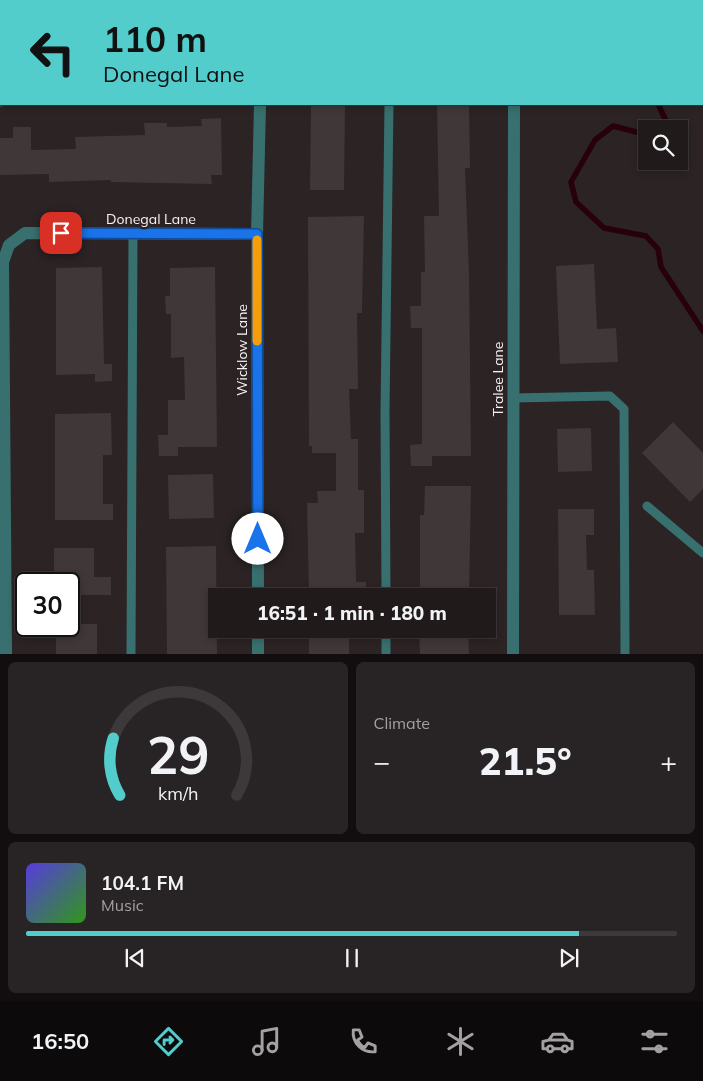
<!DOCTYPE html>
<meta charset="utf-8">
<style>
body{margin:0;font-family:Mulish,sans-serif;background:#282324;color:#f1f3f6;height:100vh;display:flex;flex-direction:column;font-size:19px;white-space:nowrap}
*{box-sizing:border-box;margin:0}
p{font-size:16px;color:#a2a1a3}
.icon{flex:none;width:28px;height:28px;fill:none;stroke:currentColor;stroke-width:2;stroke-linecap:round;stroke-linejoin:round}
.map{position:relative;height:654px;overflow:hidden}
.details{display:flex;flex-direction:column;gap:8px;padding:8px;background:#120e0f;flex:1}
.details>*{flex:none}
.banner{position:absolute;left:0px;top:0px;width:704px;height:105px;box-shadow:0 2px 8px #0003,0 0 0 1px #3d383a;background:#52cdcc;color:#111;overflow:hidden}
.controls{position:absolute;left:638px;top:120px;display:grid;gap:10px}
.controls a{display:grid;place-items:center;width:50px;height:50px;border-radius:0px;background:#201a1b;box-shadow:0 2px 8px #0003,0 0 0 1px #3d383a;font-size:25px}
.speed{position:absolute;left:15px;top:572px;display:flex;gap:10px;font-size:25px;font-weight:700;text-align:center}
.speed>*{display:grid;place-content:center;width:65px;height:65px;border-radius:50%;background:#201a1b;box-shadow:0 2px 8px #0003,0 0 0 1px #3d383a;line-height:1}
.speed .limit{border:2px solid #111;border-radius:8px;background:#fff;color:#111}
.pin{position:absolute;display:grid;place-items:center;width:42px;height:42px;color:#fff;margin:-21px;border-radius:10px;box-shadow:0 2px 8px #0006}
.me{position:absolute;width:55px;margin:-28px;rotate:0deg;stroke-linejoin:round;filter:drop-shadow(0 0 4px #0008)}
.turn{display:flex;align-items:center;gap:18px;height:105px;padding:0 20px;font-size:22px}
.turn .icon{width:65px;height:65px;stroke-width:2.5}
.turn b{display:block;font-size:35px;line-height:42px}
.big{font-size:38px;font-weight:800;line-height:1.1}
.details .card{flex:1;display:flex;flex-direction:column;justify-content:center;gap:8px;min-width:0;padding:0 18px;border-radius:8px;background:#282324}
.details .dial{align-items:center;gap:0}
.dial svg{height:130px;overflow:visible;fill:none;stroke:#3d383a;stroke-width:7;stroke-linecap:round;text-anchor:middle}
.dial text{fill:#f1f3f6;stroke:none}
.song{display:flex;align-items:center;gap:15px}
.cover{width:60px;height:60px;border-radius:8px;background:linear-gradient(135deg,hsl(250 70% 55%),hsl(110 70% 35%))}
.played{height:5px;border-radius:2px;background:linear-gradient(90deg,#52cdcc 85%,#3d383a 85%)}
.keys{display:flex;justify-content:space-around;direction:ltr}
.heat{display:flex;justify-content:space-between;align-items:center;font-size:28px;direction:ltr}
.details .tiles{flex:1;display:grid;gap:8px;grid-template-columns:1fr 1fr}
.card:last-child{grid-column:span 2}
.trip{position:absolute;left:208px;top:588px;width:288px;height:50px;border-radius:0px;background:#201a1b;box-shadow:0 2px 8px #0003,0 0 0 1px #3d383a;font-weight:800;line-height:50px;text-align:center}
.dock{display:flex;height:80px;justify-content:space-around;align-items:center;background:#0d0a0b;color:#a2a1a3}
.dock .icon{width:35px;height:35px}
.dock .selected{color:#52cdcc}
.dock b{font-size:22px;color:#f1f3f6}
.map>svg:first-child{display:block}
</style>
<div class="map">
<svg width="703" height="654" viewBox="0 0 703 654">
<rect width="100%" height="100%" fill="#2b2324"/>
<g fill="none" stroke-linecap="round" stroke-linejoin="round">
<!-- stream -->
<g stroke="#27000b" stroke-width="5.5">
<path d="M621,1v-1"/>
<path d="M653,129l13,-8 -8,-17"/>
<path d="M646,133l-2,1 -31,-8 -18,14 -24,42 5,20 28,26 42,8 12,13 3,18 42,64"/>
</g>
</g>
<!-- building -->
<g fill="#3f3738">
<path d="M311,104h34l-1,86h-34z"/>
<path d="M437,104h32l1,64h-5l4,104 2,184h-39v10h-21l-1,-21 12,-1v-116h-11l-1,-22h11v-34h4l-1,-56h15z"/>
<path d="M221,118l1,57h-11l1,9 -101,-2v-2l-62,2v-8l-49,1v-37h13v-11h18v23l45,-1 -1,-12 70,-2 -1,-12h23v4l35,-1 -1,-7z"/>
<path d="M364,216l-2,97h-5l1,76h-9l2,50h7v51h6v43h-9l1,49h10v14h-57l-2,-93h11l-1,-12h19v-38h-24v-7h-3l-1,-229z"/>
<path d="M594,264l3,65 19,-1 2,34 -58,2 -4,-98z"/>
<path d="M102,267l2,97h8v17l-17,1v-8l-39,1v-107z"/>
<path d="M215,267l2,180h-39v9h-19l-1,-21h10v-35h17l-1,-43 -13,1v-44h-5l-1,-18h5v-28z"/>
<path d="M111,413l1,42h-9v49h10v16h-58v-106z"/>
<path d="M673,422l30,31v36l-13,13 -48,-49z"/>
<path d="M591,428l1,43 -34,1 -1,-43z"/>
<path d="M213,474l1,44 -45,1 -1,-44z"/>
<path d="M425,486h46l-2,109 -49,1v-81h4z"/>
<path d="M558,509h36v26h-8l1,35h7l1,45h-36z"/>
<path d="M216,546l1,108h-50l-1,-107z"/>
<path d="M54,548h40v29h17v18h-42v-11h-15z"/>
<path d="M69,624h28v30h-41v-28h13z"/>
<rect x="309" y="629" width="40" height="25"/>
<path d="M419,629h49l1,25h-49z"/>
</g>
<g fill="none" stroke-linecap="round" stroke-linejoin="round">
<!-- lane -->
<g stroke="#38706f" stroke-width="9">
<path d="M390,1v-1"/>
<path d="M0,102h1"/>
<path d="M513,398l97,-2 14,13 1,245"/>
<path d="M647,506l56,47"/>
<path d="M386,596l-1,-184 4,-308"/>
<path d="M386,629v25"/>
<path d="M131,654l2,-420"/>
</g>
<!-- street -->
<g stroke="#38706f" stroke-width="12">
<path d="M262,1v-1"/>
<path d="M514,1v-1"/>
<path d="M258,596l-1,-362 3,-130"/>
<path d="M258,629v25"/>
<path d="M6,654l-3,-392 6,-17 16,-12 232,1"/>
<path d="M513,654l1,-550"/>
</g>
</g>
<g fill="none" stroke-linecap="round" stroke-linejoin="round">
<defs>
<path id="route" d="M61,233l196,1 1,305"/>
</defs>
<!-- route casing -->
<use href="#route" stroke="#114b97" stroke-width="12"/>
<!-- route -->
<use href="#route" stroke="#1a73e8" stroke-width="9"/>
<!-- slow -->
<path stroke="#f59e0b" stroke-width="9" d="M257,240v101"/>
</g>
<g text-anchor="middle" dominant-baseline="central" stroke-width="5" stroke-linejoin="round" paint-order="stroke">
<!-- street labels -->
<g font-size="14" fill="#f8f3f4" stroke="#2b2324">
<text x="151" y="219">Donegal Lane</text>
<text transform="translate(242 350) rotate(-90)">Wicklow Lane</text>
<text transform="translate(498 379) rotate(-90)">Tralee Lane</text>
</g>
</g>
</svg>
<div class="controls">
<a><svg class="icon" aria-label="search" viewBox="0 0 24 24"><circle cx="10" cy="10" r="6"/><path d="M15 15l6 6"/></svg></a>
</div>
<div class="speed"><div class="limit">30</div></div>
<div class="pin" style="left:61px;top:233px;background:#d93025"><svg class="icon" aria-label="arrive" viewBox="0 0 24 24"><path d="M6 21V4h12l-3 4 3 4H6"/></svg></div>
<svg class="me" style="left:258px;top:539px" viewBox="-20 -20 40 40"><circle r="19" fill="#fff"/><path d="M0-13L10 11 0 6-10 11z" fill="#1a73e8"/></svg>
<div class="trip">16:51 · 1 min · 180 m</div>
<div class="banner">
<div class="turn"><svg class="icon" aria-label="left" viewBox="0 0 24 24"><path d="M17 20v-9H6M10 6l-5 5 5 5"/></svg><div><b>110 m</b>Donegal Lane</div></div>
</div>
</div>
<section class="details">
<div class="tiles">
<div class="card dial"><svg viewBox="0 0 100 80">
<path d="M14 69A42 42 0 1 1 86 69"/>
<path d="M14 69A42 42 0 0 1 10 34" stroke="#52cdcc"/>
<text x="50" y="56" font-size="32" font-weight="700">29</text>
<text x="50" y="72" font-size="11">km/h</text>
</svg></div>
<div class="card"><p>Climate</p>
<div class="heat"><a>−</a><b class="big">21.5°</b><a>+</a></div>
</div>
<div class="card">
<div class="song"><i class="cover"></i><div><b>104.1 FM</b><p>Music</p></div></div>
<div class="played"></div>
<div class="keys"><svg class="icon" aria-label="previous" viewBox="0 0 24 24"><path d="M18 5L8 12l10 7zM5 5v14"/></svg><svg class="icon" aria-label="pause" viewBox="0 0 24 24"><path d="M8 5v14M16 5v14"/></svg><svg class="icon" aria-label="next" viewBox="0 0 24 24"><path d="M6 5l10 7-10 7zM19 5v14"/></svg></div>
</div>
</div>
</section>
<nav class="dock">
<b>16:50</b>
<svg class="icon selected" aria-label="directions" viewBox="0 0 24 24"><path d="M12 3l9 9-9 9-9-9zM9 14v-3h6M13 9l2 2-2 2"/></svg>
<svg class="icon" aria-label="music" viewBox="0 0 24 24"><path d="M9 18V5l10-2v13"/><circle cx="6" cy="18" r="3"/><circle cx="16" cy="16" r="3"/></svg>
<svg class="icon" aria-label="phone" viewBox="0 0 24 24"><path d="M5 4h4l2 5-3 2q2 4 5 5l2-3 5 2v4C11 20 4 13 5 4z"/></svg>
<svg class="icon" aria-label="climate" viewBox="0 0 24 24"><path d="M12 3v18M4 7l16 10M4 17L20 7"/></svg>
<svg class="icon" aria-label="car" viewBox="0 0 24 24"><path d="M5 17H2v-5l4-1 3-4h7l3 4 3 1v5h-3M9 17h6M6 11h13"/><circle cx="7" cy="17" r="2"/><circle cx="17" cy="17" r="2"/></svg>
<svg class="icon" aria-label="filters" viewBox="0 0 24 24"><path d="M4 7h16M4 17h16"/><circle cx="9" cy="7" r="2"/><circle cx="15" cy="17" r="2"/></svg>
</nav>
